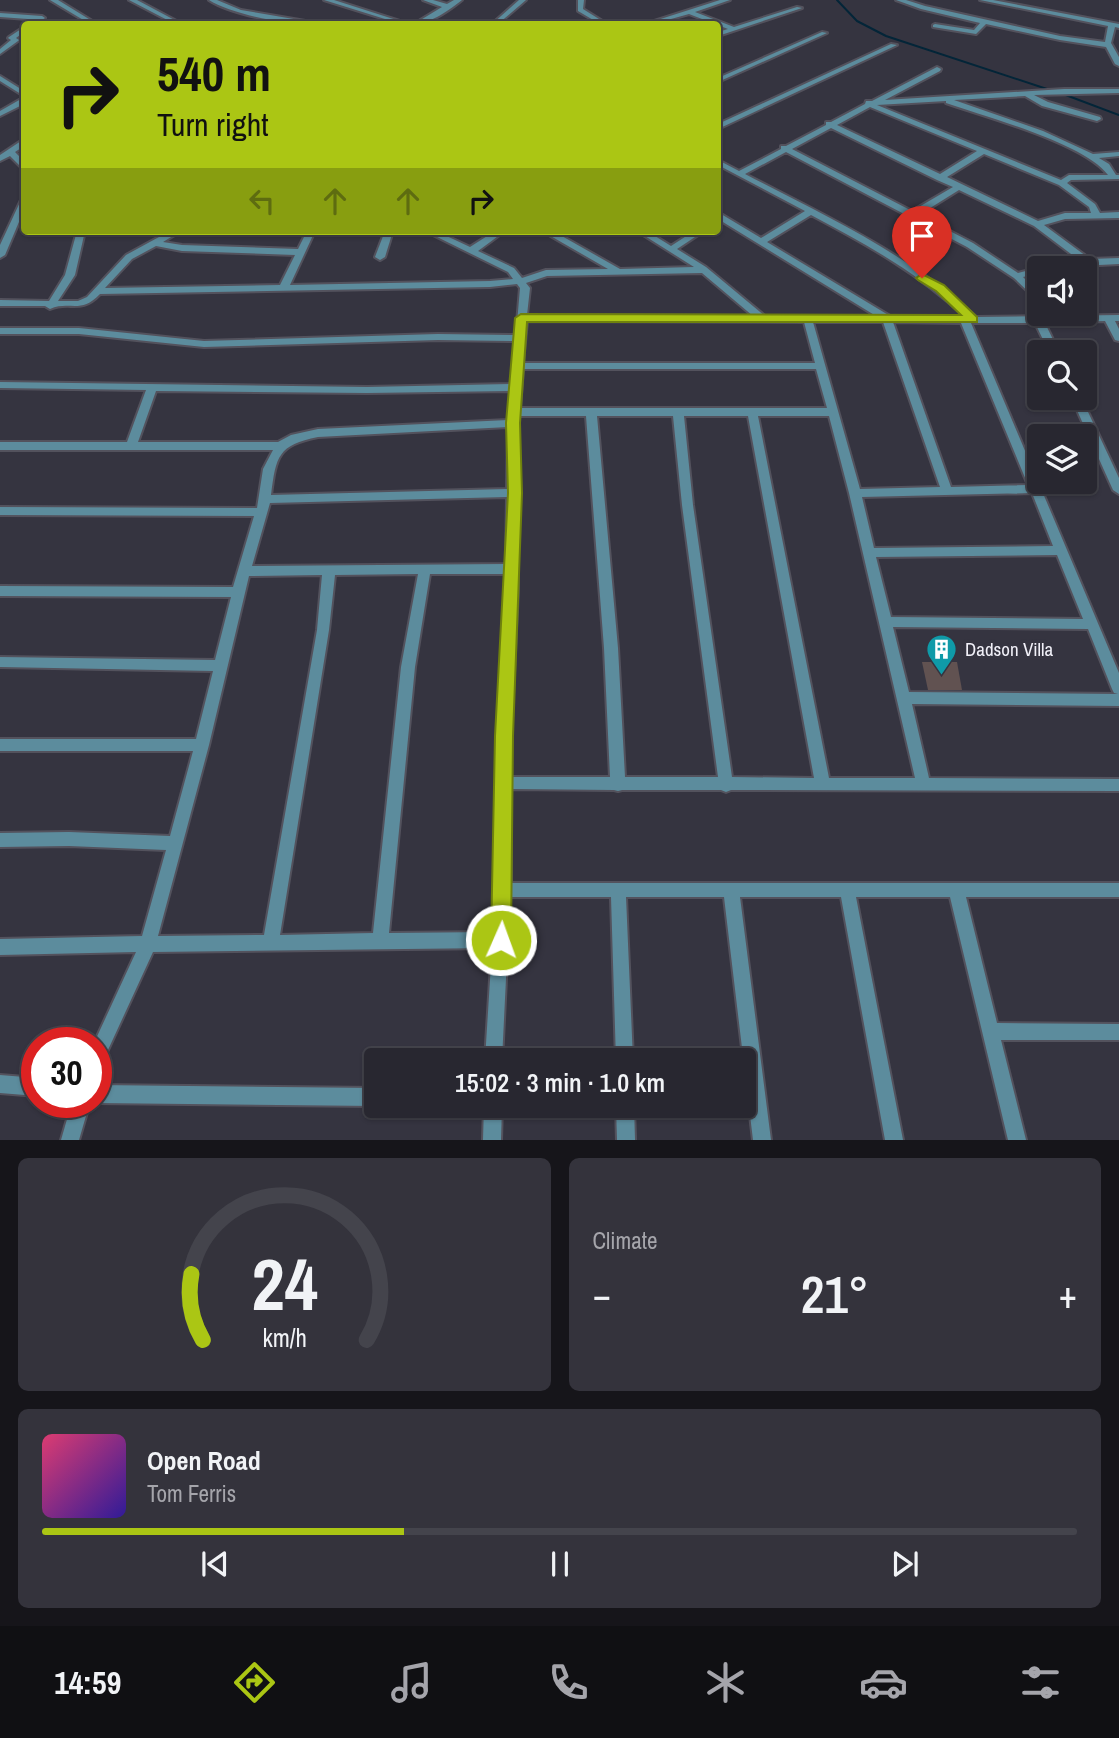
<!DOCTYPE html>
<meta charset="utf-8">
<style>
body{margin:0;font-family:"Archivo Narrow",sans-serif;background:#34333c;color:#f1f3f6;height:100vh;display:flex;flex-direction:column;font-size:26px;white-space:nowrap}
*{box-sizing:border-box;margin:0}
p{font-size:23px;color:#a5a5ab}
.icon{flex:none;width:38px;height:38px;fill:none;stroke:currentColor;stroke-width:2;stroke-linecap:round;stroke-linejoin:round}
.map{position:relative;height:1140px;overflow:hidden}
.details{display:flex;flex-direction:column;gap:18px;padding:18px;background:#16151a;flex:1}
.details>*{flex:none}
.guide{position:absolute;left:21px;top:21px;width:700px;height:214px;border-radius:7px;box-shadow:0 2px 5px #0004,0 0 0 2px #44444c;background:#abc614;color:#111;overflow:hidden}
.tools{position:absolute;left:1027px;top:256px;display:grid;gap:14px}
.tools a{display:grid;place-items:center;width:70px;height:70px;border-radius:7px;background:#282730;box-shadow:0 2px 5px #0004,0 0 0 2px #44444c;font-size:35px}
.speed{position:absolute;left:21px;top:1027px;display:flex;gap:14px;font-size:35px;font-weight:700;text-align:center}
.speed>*{display:grid;place-content:center;width:91px;height:91px;border-radius:50%;background:#282730;box-shadow:0 2px 5px #0004,0 0 0 2px #44444c;line-height:1}
.speed .limit{border:10px solid #d22;background:#fff;color:#111}
.pin{position:absolute;display:grid;place-items:center;width:60px;height:60px;color:#fff;margin:-72px -30px;border-radius:50% 50% 50% 0;rotate:-45deg;box-shadow:0 0 7px #0007}
.pin .icon{rotate:45deg}
.me{position:absolute;width:77px;margin:-38px;rotate:2deg;stroke-linejoin:round;filter:drop-shadow(0 0 5px #0008)}
.turn{display:flex;align-items:center;gap:24px;height:147px;padding:0 21px;font-size:32px}
.turn .icon{width:91px;height:91px;stroke-width:2.5}
.turn b{display:block;font-size:49px;line-height:60px}
.lanes{display:flex;align-items:center;height:66px;padding:0 21px;background:#0003;justify-content:center;gap:35px;direction:ltr}
.lanes .off{opacity:.35}
.big{font-size:52px;font-weight:600;line-height:1.1}
.details .tile{flex:1;display:flex;flex-direction:column;justify-content:center;gap:10px;min-width:0;padding:0 24px;border-radius:10px;background:#34333c}
.details .dial{align-items:center;gap:0}
.dial svg{height:182px;overflow:visible;fill:none;stroke:#44444c;stroke-width:7;stroke-linecap:round;text-anchor:middle}
.dial text{fill:#f1f3f6;stroke:none}
.song{display:flex;align-items:center;gap:21px}
.cover{width:84px;height:84px;border-radius:10px;background:linear-gradient(135deg,hsl(340 70% 55%),hsl(250 70% 35%))}
.played{height:7px;border-radius:4px;background:linear-gradient(90deg,#abc614 35%,#44444c 35%)}
.keys{display:flex;justify-content:space-around;direction:ltr}
.heat{display:flex;justify-content:space-between;align-items:center;font-size:38px;direction:ltr}
.details .tiles{flex:1;display:grid;gap:18px;grid-template-columns:1fr 1fr}
.tile:last-child{grid-column:span 2}
.trip{position:absolute;left:364px;top:1048px;width:392px;height:70px;border-radius:7px;background:#282730;box-shadow:0 2px 5px #0004,0 0 0 2px #44444c;font-weight:600;line-height:70px;text-align:center}
.menu{display:flex;height:112px;justify-content:space-around;align-items:center;background:#101013;color:#a5a5ab}
.menu .icon{width:49px;height:49px}
.menu .current{color:#abc614}
.menu b{font-size:32px;color:#f1f3f6}
.map>svg:first-child{display:block}
</style>
<div class="map">
<svg width="1119" height="1140" viewBox="0 0 1119 1140">
<rect width="100%" height="100%" fill="#353440"/>
<g fill="none" stroke-linecap="round" stroke-linejoin="round">
<!-- stream -->
<g stroke="#032538" stroke-width="2">
<path d="M837,0l20,21 29,15 167,55"/>
<path d="M1063,94l56,21"/>
</g>
</g>
<!-- building -->
<path fill="#615251" d="M922,662h35l5,28h-34z"/>
<g fill="none" stroke-linecap="round" stroke-linejoin="round">
<defs>
<g id="minor">
<path d="M50,0h8l39,24h-7z"/>
<path d="M129,0h8l45,24h-7z"/>
<path d="M209,0h8l24,10 82,14c-27,3 -91,-9 -114,-24z"/>
<path d="M324,0h10l75,24h-8z"/>
<path d="M423,0h10l14,4 7,-4h8c-11,9 -32,24 -48,24l28,-17z"/>
<path d="M519,0h7l-28,24h-6z"/>
<path d="M578,0h6l-1,9 24,15h-7l-22,-13z"/>
<path d="M720,0h10l-35,12 39,15 63,-20 5,1 -84,28v-4l10,-3 -39,-15 -36,10h-8z"/>
<path d="M896,0h10l19,6 135,30 45,6 3,-16 -128,-26h13l126,24v4l-4,-1 -4,16 8,14v9l-4,-2 -9,-17 -46,-7 -74,-16 -10,10 -43,-7v-2l2,-1 39,6 6,-7 -59,-14z"/>
<path d="M0,13l42,3 3,2 -3,2 -42,-3z"/>
<path d="M24,27v5l-8,6 3,2 -1,1 -18,13v-5l11,-9 -3,-2 1,-1z"/>
<path d="M822,32l5,1 -109,49v-4z"/>
<path d="M891,44l6,1 -179,84v-5z"/>
<path d="M937,67l4,2 -1,2 -55,29 179,-11h55v4l-85,2 14,7 52,15 1,2 -4,2 -55,-15 -17,-10 -71,4 89,31 50,23 26,-2v4l-20,2 10,6 7,11h3v4l-48,1 -4,3 28,21 5,9 19,-1v6l-54,1 -21,6 46,34 29,-1v6l-79,4v5l-17,4 17,17v9l-26,-25 -47,-31 -181,-95 -41,22c81,42 164,80 231,143l143,-2v6h-4l4,8v12l-4,-1 -10,-19 -60,2 14,29h-10l-14,-29h-64l148,350v33l-207,-2 17,74 190,1v12l-388,-1 -5,2 -5,-2h-99l-4,1 -4,-1 -103,-1v94h608v14h-153l31,126 122,1v16h-118l25,100h-18l-58,-243h-94l47,243h-18l-44,-243h-101l31,243h-18l-29,-243h-98l7,163h-17l-5,-163h-101l-8,163h-17l7,-112 -339,4 -51,111 -6,2v-22h-2l42,-91 -136,3v-16l142,-3 24,-86 -97,-4 -69,1v-14l69,-1 101,4 23,-85h-193v-12h196l17,-68 -213,-4v-10l215,3 16,-63 -231,-1v-10l233,1 21,-71 -254,-1v-8l257,1 6,-39 10,-19h-273v-8h127l19,-52 -146,-2v-6l367,5 144,-3 4,-43 -77,-1 -234,7 -125,-13h-79v-6h79l125,13 234,-7 78,1 4,-47 -3,-4 -27,3 -390,7c-20,21 -30,6 -50,15l-5,-3h-45v-6l49,1 16,-26 12,-44h8l-10,44 -17,26h20l9,-4 39,-42 44,-24h11l-18,11 19,3 116,4 9,-18h8l-25,54 200,-4 23,-2 -5,-7 -83,-41h11l34,16 25,-16h10l-27,20 36,17 8,10 24,-8 62,-1 -66,-38h11l67,38 74,-2 -57,-36h10l24,15 23,-15h10l-27,18 29,18 59,49h111l-158,-97v-5h3l40,24 44,-27 -87,-46v-5l21,11 42,-22v-3h5l40,-21v-3h5l34,-18 1,-3h6zM946,101v2c40,14 138,40 162,72h-39l-8,5 -184,-75zM870,107l107,44 -37,23 -103,-49zM831,128l106,52 16,7 -41,24 -120,-62zM984,154l75,31 30,22 2,6h-26l-27,8 -91,-44zM959,190l75,36 45,34h-11l-50,13 -45,-30 -54,-28zM811,215c55,29 109,59 154,102l-75,-1 -123,-74zM156,246l26,5 113,4 -15,30 -175,3 27,-29zM702,273l51,43 -226,-1 3,-27 -4,-5 21,-7zM527,321l277,1 11,41h-292zM813,322h70l57,165 -80,2zM893,322l68,1 67,162 -77,2zM523,369h293l11,39h-307zM156,391l211,2 144,-2 -3,29 -190,9 -27,6 -13,7h-140zM519,416h67l18,232 6,129h-99v-41l7,-146v-94l3,-3 -3,-3zM597,416h76l9,89 36,272h-93l-7,-129zM684,416h64l66,362 -82,-1 -39,-272zM758,416h71l20,77 66,285h-86zM508,427l-1,62 -236,6c5,-39 7,-50 47,-58zM1032,493l21,53 -179,2 -12,-51zM507,497l-1,67 -254,2 18,-63zM1057,555l26,64 -192,-2 -15,-60zM418,574l-17,93 -28,266 -93,2 49,-305 6,-55zM430,574h76l-9,162 -2,154 -2,42 -104,1 26,-266zM322,575l-5,55 -53,305 -106,1 51,-191 40,-169zM893,627l195,2 24,60 2,4 4,1 -209,-2z"/>
<path d="M0,76l24,15v5l-24,-15z"/>
<path d="M21,99h3v5l-24,12v-5z"/>
<path d="M21,141h3v5l-9,6 9,9v6h-3l-11,-11 -10,5v-6z"/>
<path d="M21,200h3v10l-19,45 -5,3v-13z"/>
<path d="M385,231h8l-8,26 -5,3 -5,-3z"/>
<path d="M1071,397h10l38,81v16l-6,-4z"/>
<path d="M0,1075l37,3v18l-37,-3z"/>
<path d="M96,1085l280,3v18l-280,-3z"/>
<path d="M72,1102h18l-11,38h-18z"/>
<path d="M484,1106h18l-1,34h-18z"/>
<path d="M616,1106h18l1,34h-18z"/>
</g>
</defs>
<!-- minor casing -->
<use href="#minor" stroke="#53525d" stroke-width="4"/>
<!-- minor -->
<use href="#minor" fill="#5c8c9d" fill-rule="evenodd"/>
</g>
<!-- route -->
<path fill="#abc614" stroke="#6f810d" stroke-width="2" d="M922,274l22,11 33,32v5h-450l-7,101 2,70 -9,243 -2,204 -3,8 -7,3 -7,-3 -3,-8 4,-204 13,-243 -2,-70 9,-105 6,-4 440,1 -25,-24 -18,-11 -2,-2z"/>
<!-- icons -->
<defs>
<symbol id="building-pin" viewBox="-11 -11 22 30"><path d="M0 17L-7.5 6A9.5 9.5 0 1 1 7.5 6Z" fill="#0f9aa8" stroke="#353440"/><path d="M-4-6H4V6H1V3H-1V6H-4ZM-2.5-4.3h1.7v1.8h-1.7ZM.8-4.3h1.7v1.8H.8ZM-2.5-1h1.7V.8h-1.7ZM.8-1h1.7V.8H.8Z" fill="#fff"/></symbol>
</defs>
<g fill-rule="evenodd">
<use href="#building-pin" x="924" y="632" width="35" height="47"/>
</g>
<g text-anchor="middle" dominant-baseline="central" stroke-width="7" stroke-linejoin="round" paint-order="stroke">
<!-- poi labels -->
<g font-size="19" fill="#f1f0f8" stroke="#353440" text-anchor="start">
<text x="965" y="649">Dadson Villa</text>
</g>
</g>
</svg>
<div class="tools">
<a><svg class="icon" aria-label="sound" viewBox="0 0 24 24"><path d="M4 9h4l5-4v14l-5-4H4zM17 9q2 3 0 6"/></svg></a>
<a><svg class="icon" aria-label="search" viewBox="0 0 24 24"><circle cx="10" cy="10" r="6"/><path d="M15 15l6 6"/></svg></a>
<a><svg class="icon" aria-label="layers" viewBox="0 0 24 24"><path d="M12 4l9 5-9 5-9-5zM3 14l9 5 9-5"/></svg></a>
</div>
<div class="speed"><div class="limit">30</div></div>
<div class="pin" style="left:922px;top:278px;background:#d93025"><svg class="icon" aria-label="arrive" viewBox="0 0 24 24"><path d="M6 21V4h12l-3 4 3 4H6"/></svg></div>
<svg class="me" style="left:501px;top:940px" viewBox="-20 -20 40 40"><circle r="17" fill="#abc614" stroke="#fff" stroke-width="3"/><path d="M0-11L8 9 0 5-8 9z" fill="#fff"/></svg>
<div class="trip">15:02 · 3 min · 1.0 km</div>
<div class="guide">
<div class="turn"><svg class="icon" aria-label="right" viewBox="0 0 24 24"><path d="M7 20v-9h11M14 6l5 5-5 5"/></svg><div><b>540 m</b>Turn right</div></div>
<div class="lanes"><svg class="icon off" aria-label="left" viewBox="0 0 24 24"><path d="M17 20v-9H6M10 6l-5 5 5 5"/></svg><svg class="icon off" aria-label="ahead" viewBox="0 0 24 24"><path d="M12 20V5M6 11l6-6 6 6"/></svg><svg class="icon off" aria-label="ahead" viewBox="0 0 24 24"><path d="M12 20V5M6 11l6-6 6 6"/></svg><svg class="icon" aria-label="right" viewBox="0 0 24 24"><path d="M7 20v-9h11M14 6l5 5-5 5"/></svg></div>
</div>
</div>
<section class="details">
<div class="tiles">
<div class="tile dial"><svg viewBox="0 0 100 80">
<path d="M14 69A42 42 0 1 1 86 69"/>
<path d="M14 69A42 42 0 0 1 9 40" stroke="#abc614"/>
<text x="50" y="56" font-size="32" font-weight="700">24</text>
<text x="50" y="72" font-size="11">km/h</text>
</svg></div>
<div class="tile"><p>Climate</p>
<div class="heat"><a>−</a><b class="big">21°</b><a>+</a></div>
</div>
<div class="tile">
<div class="song"><i class="cover"></i><div><b>Open Road</b><p>Tom Ferris</p></div></div>
<div class="played"></div>
<div class="keys"><svg class="icon" aria-label="previous" viewBox="0 0 24 24"><path d="M18 5L8 12l10 7zM5 5v14"/></svg><svg class="icon" aria-label="pause" viewBox="0 0 24 24"><path d="M8 5v14M16 5v14"/></svg><svg class="icon" aria-label="next" viewBox="0 0 24 24"><path d="M6 5l10 7-10 7zM19 5v14"/></svg></div>
</div>
</div>
</section>
<nav class="menu">
<b>14:59</b>
<svg class="icon current" aria-label="directions" viewBox="0 0 24 24"><path d="M12 3l9 9-9 9-9-9zM9 14v-3h6M13 9l2 2-2 2"/></svg>
<svg class="icon" aria-label="music" viewBox="0 0 24 24"><path d="M9 18V5l10-2v13"/><circle cx="6" cy="18" r="3"/><circle cx="16" cy="16" r="3"/></svg>
<svg class="icon" aria-label="phone" viewBox="0 0 24 24"><path d="M5 4h4l2 5-3 2q2 4 5 5l2-3 5 2v4C11 20 4 13 5 4z"/></svg>
<svg class="icon" aria-label="climate" viewBox="0 0 24 24"><path d="M12 3v18M4 7l16 10M4 17L20 7"/></svg>
<svg class="icon" aria-label="car" viewBox="0 0 24 24"><path d="M5 17H2v-5l4-1 3-4h7l3 4 3 1v5h-3M9 17h6M6 11h13"/><circle cx="7" cy="17" r="2"/><circle cx="17" cy="17" r="2"/></svg>
<svg class="icon" aria-label="filters" viewBox="0 0 24 24"><path d="M4 7h16M4 17h16"/><circle cx="9" cy="7" r="2"/><circle cx="15" cy="17" r="2"/></svg>
</nav>
